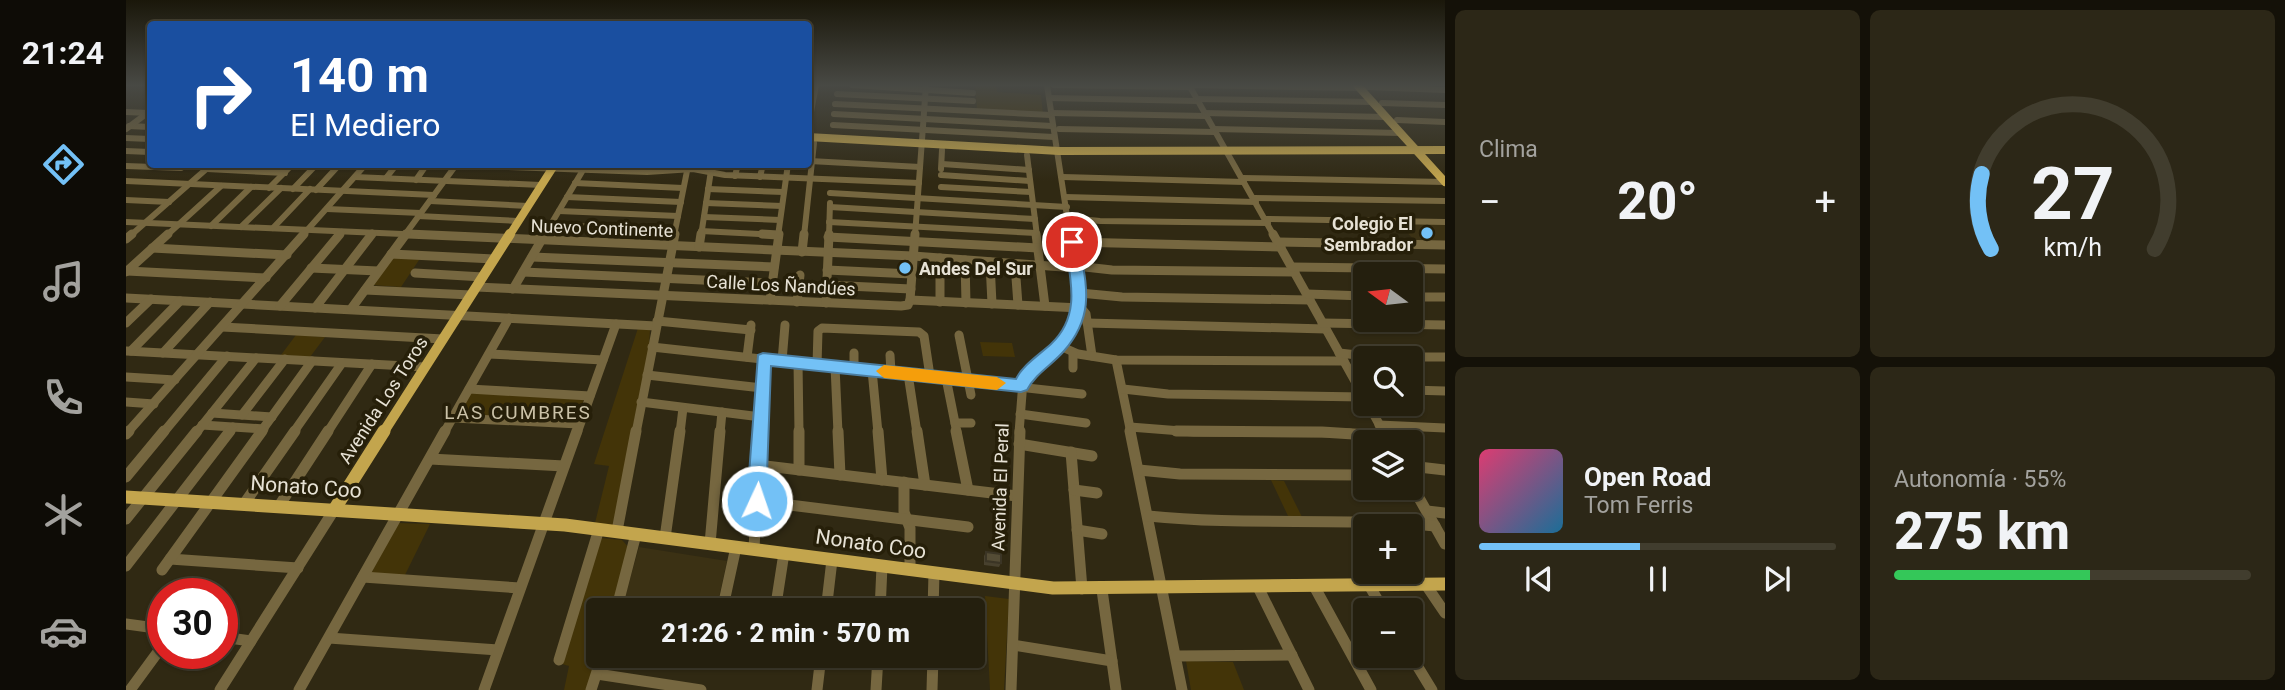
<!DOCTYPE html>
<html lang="es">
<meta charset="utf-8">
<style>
body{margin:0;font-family:Roboto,sans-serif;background:#2c2717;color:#f1f3f6;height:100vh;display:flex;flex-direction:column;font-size:26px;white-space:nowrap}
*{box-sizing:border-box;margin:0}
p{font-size:23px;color:#a3a29e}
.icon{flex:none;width:38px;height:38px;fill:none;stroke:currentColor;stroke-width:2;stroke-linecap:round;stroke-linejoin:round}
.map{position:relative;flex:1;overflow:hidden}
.sheet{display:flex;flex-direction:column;gap:10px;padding:10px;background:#141108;width:840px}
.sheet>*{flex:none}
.guide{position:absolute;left:21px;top:21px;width:665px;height:147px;border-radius:7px;box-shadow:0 2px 5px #0004,0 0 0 2px #413d2e;background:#1a4fa0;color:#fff;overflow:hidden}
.needle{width:46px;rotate:285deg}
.buttons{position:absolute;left:1227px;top:262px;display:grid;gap:14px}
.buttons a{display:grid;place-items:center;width:70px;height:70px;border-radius:7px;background:#241f0e;box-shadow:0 2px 5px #0004,0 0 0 2px #413d2e;font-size:35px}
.speed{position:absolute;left:21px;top:578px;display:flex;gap:14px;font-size:35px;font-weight:700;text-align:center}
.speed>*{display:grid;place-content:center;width:91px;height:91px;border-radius:50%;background:#241f0e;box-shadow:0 2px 5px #0004,0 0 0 2px #413d2e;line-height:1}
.speed .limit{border:10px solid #d22;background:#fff;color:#111}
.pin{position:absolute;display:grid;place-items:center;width:60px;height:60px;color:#fff;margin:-30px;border:4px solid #fff;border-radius:50%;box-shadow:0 2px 7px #0007}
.me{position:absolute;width:77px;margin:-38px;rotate:3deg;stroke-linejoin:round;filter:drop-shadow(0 0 5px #0008)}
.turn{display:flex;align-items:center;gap:24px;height:147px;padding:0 28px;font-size:32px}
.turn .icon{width:91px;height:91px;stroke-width:2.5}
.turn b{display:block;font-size:49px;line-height:60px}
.big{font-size:52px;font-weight:800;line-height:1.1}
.sheet .card{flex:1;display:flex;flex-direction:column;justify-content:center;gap:10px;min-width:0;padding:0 24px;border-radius:10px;background:#2c2717}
.sheet .dial{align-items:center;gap:0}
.dial svg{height:182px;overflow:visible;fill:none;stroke:#413d2e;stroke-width:7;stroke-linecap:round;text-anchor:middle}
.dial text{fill:#f1f3f6;stroke:none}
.song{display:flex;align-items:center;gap:21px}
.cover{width:84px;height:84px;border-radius:10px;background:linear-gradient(135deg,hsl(340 70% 55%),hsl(200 70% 35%))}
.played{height:7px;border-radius:4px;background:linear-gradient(90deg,#73c1f6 45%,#413d2e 45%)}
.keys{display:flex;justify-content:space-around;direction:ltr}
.heat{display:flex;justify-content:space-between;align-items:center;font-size:38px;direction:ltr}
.charge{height:10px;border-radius:5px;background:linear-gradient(90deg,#34c759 55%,#413d2e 0)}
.sheet .tiles{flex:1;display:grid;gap:10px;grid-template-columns:repeat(2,1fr)}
.trip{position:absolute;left:460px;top:598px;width:399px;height:70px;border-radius:7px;background:#241f0e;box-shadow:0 2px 5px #0004,0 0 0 2px #413d2e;font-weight:800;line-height:70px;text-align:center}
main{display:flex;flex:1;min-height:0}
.dock{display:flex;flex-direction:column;width:126px;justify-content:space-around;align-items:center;background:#0e0c06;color:#a3a29e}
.dock .icon{width:49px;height:49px}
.dock .active{color:#73c1f6}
.dock b{font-size:32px;color:#f1f3f6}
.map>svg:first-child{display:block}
</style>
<main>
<nav class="dock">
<b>21:24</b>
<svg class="icon active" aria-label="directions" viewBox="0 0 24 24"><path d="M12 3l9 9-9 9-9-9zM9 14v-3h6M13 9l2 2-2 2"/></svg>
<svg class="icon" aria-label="music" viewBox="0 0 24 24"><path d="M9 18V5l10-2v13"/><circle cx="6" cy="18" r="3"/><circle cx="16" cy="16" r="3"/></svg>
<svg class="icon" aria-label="phone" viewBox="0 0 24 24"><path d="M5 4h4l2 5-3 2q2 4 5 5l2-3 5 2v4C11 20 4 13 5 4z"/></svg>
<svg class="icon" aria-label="climate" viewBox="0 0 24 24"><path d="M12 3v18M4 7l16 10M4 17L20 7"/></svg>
<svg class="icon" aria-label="car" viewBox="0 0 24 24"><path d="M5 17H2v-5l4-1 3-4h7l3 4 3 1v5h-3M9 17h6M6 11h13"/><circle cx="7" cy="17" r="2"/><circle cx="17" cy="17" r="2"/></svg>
</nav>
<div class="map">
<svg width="1319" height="690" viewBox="0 0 1319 690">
<rect width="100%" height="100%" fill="#302913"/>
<!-- built -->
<g fill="#3b3114">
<path d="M1273,224h46v19l-27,1z"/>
<path d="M513,547l88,14 -11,50h-95z"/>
</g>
<!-- green -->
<g fill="#433408">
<path d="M849,85h21l1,7 44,3 2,19 -66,-5z"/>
<path d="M267,256l28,1 -20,30 -30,-2z"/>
<path d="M512,328l12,1 -1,19 -36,177 -18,-2 14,-57 -15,-2z"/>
<path d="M170,335l29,2 -15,20 -29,-2z"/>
<path d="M854,342l32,1 3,14 -32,-1z"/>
<path d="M344,393l114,6 -7,20 -4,3 -113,-6z"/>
<path d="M1145,480l13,1 19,38 -14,-1z"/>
<path d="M272,523l32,1 -26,53 -34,-2z"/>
<path d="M475,538l21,2 7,8 -18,63h-13v44l-12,35h-22l5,-24 -7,-2z"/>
<path d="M859,596l24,3 -5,91h-14z"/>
<path d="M1060,661l47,1 11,28h-53z"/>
</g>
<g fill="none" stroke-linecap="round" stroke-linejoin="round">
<!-- minor-far2 -->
<g stroke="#766740" stroke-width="6">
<path d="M726,85l121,8"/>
<path d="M921,85l23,151"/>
<path d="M928,85l136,2"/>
<path d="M1063,85l85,151"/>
<path d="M1063,85l171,3"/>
<path d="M1241,87l78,3"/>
<path d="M711,94l136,7"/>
<path d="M923,98l149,3"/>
<path d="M1071,99l176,3"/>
<path d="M1256,103l63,2"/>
<path d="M709,104l216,11"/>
<path d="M0,112l23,1"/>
<path d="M926,113l154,3"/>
<path d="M1079,113l181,4"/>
<path d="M708,114l218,12"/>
<path d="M1271,120l48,2"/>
<path d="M707,125l221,12"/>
<path d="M3,126l21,1"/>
<path d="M682,128l8,-43"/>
<path d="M0,129l24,-18"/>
<path d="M933,129l156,3"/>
<path d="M1088,129l187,4"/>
<path d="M0,138l24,1"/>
<path d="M0,151l24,1"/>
<path d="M901,155l10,81"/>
<path d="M684,161l110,6"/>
<path d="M816,164l87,6"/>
<path d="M0,166l55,2"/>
<path d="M81,169l78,4"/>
<path d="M815,169l1,-19"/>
<path d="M815,175l89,6"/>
<path d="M609,176l3,-12"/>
<path d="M229,177l186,8"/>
<path d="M634,177l3,-13"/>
<path d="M937,177l181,5"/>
<path d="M260,178l11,-14"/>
<path d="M1117,178l202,4"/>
<path d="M290,180l11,-16"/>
<path d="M0,181l308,14"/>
<path d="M449,183l108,5"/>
<path d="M815,187l90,5"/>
<path d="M143,188l24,-24"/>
<path d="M167,189l24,-25"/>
<path d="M582,189l75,3"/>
<path d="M190,190l24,-26"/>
<path d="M704,193l237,14"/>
<path d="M441,197l114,5"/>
<path d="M939,197l191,5"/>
<path d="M1128,198l191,3"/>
<path d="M0,200l43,2"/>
<path d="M304,201l98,5"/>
<path d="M580,203l76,3"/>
<path d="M704,207l205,12"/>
<path d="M201,209l94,4"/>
<path d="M433,211l119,5"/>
<path d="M292,216l100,5"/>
<path d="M578,217l76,3"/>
<path d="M942,218l32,3 168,2"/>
<path d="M1139,219l180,3"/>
<path d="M0,222l322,14"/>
<path d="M703,222l207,11"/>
<path d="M424,225l125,5"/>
<path d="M85,226l40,-39"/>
<path d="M115,227l40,-39"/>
<path d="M147,228l37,-39"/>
<path d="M575,231l77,4"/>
<path d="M4,236l82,-72"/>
<path d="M40,236l55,-50"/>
<path d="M176,236l64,-72"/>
<path d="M213,236l3,-4"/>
<path d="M245,236l2,-3"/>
<path d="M278,236l52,-71 191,7 46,-3 32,6 194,8"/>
<path d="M418,236l39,-66"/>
<path d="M548,236l14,-70"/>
<path d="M575,236l11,-72"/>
<path d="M652,236l10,-72"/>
<path d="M678,236l10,-93"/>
<path d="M703,236l1,-33"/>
<path d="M789,236l11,-151"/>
</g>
<!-- minor-far1 -->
<g stroke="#766740" stroke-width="9">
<path d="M282,234l505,22 163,12"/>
<path d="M636,234l16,1"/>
<path d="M910,234l9,72"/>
<path d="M1147,234l92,165"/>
<path d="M702,237l210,11"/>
<path d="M0,239l6,-5"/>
<path d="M946,242l209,5"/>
<path d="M1152,242l167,3"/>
<path d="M573,247l2,-13"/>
<path d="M26,248l135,7"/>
<path d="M676,252l2,-18"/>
<path d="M265,254l103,5"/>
<path d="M406,257l242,10"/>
<path d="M814,258v44"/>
<path d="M839,260l1,43"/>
<path d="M864,262l2,42"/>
<path d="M889,264l3,41"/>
<path d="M950,266l36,4 183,2"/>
<path d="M1166,267l153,2"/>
<path d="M185,268l67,3"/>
<path d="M701,270l85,4"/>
<path d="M1,271l139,7"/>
<path d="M0,272l42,-38"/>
<path d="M397,272l249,11"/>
<path d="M289,273l68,4"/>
<path d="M700,285l85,4"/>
<path d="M350,287l425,19 7,-1 2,-5 171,8 5,6 6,42"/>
<path d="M387,289l32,-55"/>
<path d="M239,290l106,5"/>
<path d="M954,293l42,4 188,3"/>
<path d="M1181,294l58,2"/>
<path d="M1284,297h35"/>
<path d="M0,298l530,28"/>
<path d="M644,300l9,-66"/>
<path d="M784,300l5,-66"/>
<path d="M671,302l3,-27"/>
<path d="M700,303l3,-69"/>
<path d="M154,306l60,-72"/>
<path d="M189,308l57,-74"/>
<path d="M225,309l55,-75"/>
<path d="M531,321l94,9"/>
<path d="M0,323l25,-24"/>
<path d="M961,323l239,6"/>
<path d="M1196,323l123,2"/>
<path d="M96,327l221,12"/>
<path d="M833,335l12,60"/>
<path d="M934,346l18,8 38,6 228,1"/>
<path d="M526,347l430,47"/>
<path d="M0,351l299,16"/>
<path d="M5,351l49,-50"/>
<path d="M37,353l47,-51"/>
<path d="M728,353v15"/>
<path d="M947,353v15"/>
<path d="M1213,353l37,4h69"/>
<path d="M363,354l114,6"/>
<path d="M764,355l1,17"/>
<path d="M621,357l4,-32"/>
<path d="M990,360l15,73"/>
<path d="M656,361l3,-36"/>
<path d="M672,362l1,71"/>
<path d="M691,365l1,-34 4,-3 97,4 5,4 6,40"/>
<path d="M709,366l3,67"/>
<path d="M746,370l6,63"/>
<path d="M782,374l9,59"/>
<path d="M521,375l115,13"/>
<path d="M0,377l49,3"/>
<path d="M820,378l11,55"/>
<path d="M343,389l121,7"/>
<path d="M997,389l45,5 195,3"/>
<path d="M1284,390l35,1"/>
<path d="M0,402l28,2"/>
<path d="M515,402l120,15"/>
<path d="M1242,404l16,29"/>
<path d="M86,413l60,4"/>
<path d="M894,414l66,9"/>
<path d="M116,415l43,-56"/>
<path d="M327,418l126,6"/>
<path d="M829,423h16"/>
<path d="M76,425l62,4"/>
<path d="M1253,425l66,3"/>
<path d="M1004,427l64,5 156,1"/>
<path d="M1,433l177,-199"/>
<path d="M37,433l64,-77"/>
<path d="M70,433l60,-75"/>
<path d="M103,433l4,-6"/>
<path d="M134,433l52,-72"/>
<path d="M167,433l49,-70"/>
<path d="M201,433l45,-69"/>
<path d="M318,433l65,-115"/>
<path d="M451,433l39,-109"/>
<path d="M510,433l39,-199"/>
<path d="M554,433l3,-25"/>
<path d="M594,433l2,-21"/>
<path d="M634,433l3,-74"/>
<path d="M893,433l4,-52c9,-14 24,-21 35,-34 34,-36 19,-69 12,-113"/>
</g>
<!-- minor -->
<g stroke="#766740" stroke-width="11">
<path d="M673,431v39"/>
<path d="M712,431l2,44"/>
<path d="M752,431l4,49"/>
<path d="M791,431l8,54"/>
<path d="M830,431l12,59"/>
<path d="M1004,431l52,259"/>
<path d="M1050,431l146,1 63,4"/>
<path d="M1257,431l6,12"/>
<path d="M0,434l3,-3"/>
<path d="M893,444l73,12"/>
<path d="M945,452l11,137"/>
<path d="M304,459l134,7"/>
<path d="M632,465l259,31"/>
<path d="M1284,466l35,4"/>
<path d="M1013,470l41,4 185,1"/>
<path d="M0,477l38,-46"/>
<path d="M778,482v30l6,16v42"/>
<path d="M1284,482l35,62"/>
<path d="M948,490l23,3"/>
<path d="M631,501l211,26"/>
<path d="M118,504l51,-73"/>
<path d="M153,506l49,-75"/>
<path d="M1301,511l18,2"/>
<path d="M1022,516c96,10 191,1 287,10"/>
<path d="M0,519l71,-88"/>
<path d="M951,530l25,4"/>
<path d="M491,531l19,-100"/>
<path d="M539,538l15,-107"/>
<path d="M584,544l10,-113"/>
<path d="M628,549l6,-118"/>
<path d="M44,559l128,9"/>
<path d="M0,566l104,-135"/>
<path d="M36,570l100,-139"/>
<path d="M237,577l157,11"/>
<path d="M1243,585l15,26"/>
<path d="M1300,585l19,28"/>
<path d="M1188,586l57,104"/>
<path d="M1132,587l51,103"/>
<path d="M976,590l14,100"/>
<path d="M490,611l20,-77"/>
<path d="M596,611l14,-64"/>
<path d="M649,611l9,-58"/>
<path d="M700,611l6,-51"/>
<path d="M754,611l2,-45"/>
<path d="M807,611l1,-38"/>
<path d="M0,624l37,5"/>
<path d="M96,637l29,4"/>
<path d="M203,638l169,12"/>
<path d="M887,645l99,16"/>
<path d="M1284,654l22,36"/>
<path d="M1050,656l116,-1"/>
<path d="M433,660l40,-131"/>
<path d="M471,674l104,16"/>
<path d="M4,690l33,-45"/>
<path d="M94,690l114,-180"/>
<path d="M173,690l146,-259"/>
<path d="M358,690l93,-259"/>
<path d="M465,690l11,-34"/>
<path d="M691,690l4,-34"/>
<path d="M750,690l2,-34"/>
<path d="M806,690l1,-34"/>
<path d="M885,690l9,-259"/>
</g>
<!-- major-far2 -->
<g stroke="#c3a54d" stroke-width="8">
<path d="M1231,85l88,97"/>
<path d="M682,137l251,14 386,-1"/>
<path d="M383,236l46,-72"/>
</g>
<!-- major-far1 -->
<path stroke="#c3a54d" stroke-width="10" d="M257,433l127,-199"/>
<!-- major -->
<g stroke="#c3a54d" stroke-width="13">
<path d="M0,497l439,28 488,63 392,-4"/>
<path d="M208,510l50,-79"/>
</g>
</g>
<!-- wall -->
<path fill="#48412e" d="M860,552l15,11 -2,4 -15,-2v-9z"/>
<!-- building -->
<path fill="#544c35" stroke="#3b3525" stroke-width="2" d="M860,552l15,2v9l-15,-2z"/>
<!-- sky -->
<linearGradient id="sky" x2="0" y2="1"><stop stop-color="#1a170a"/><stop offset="0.47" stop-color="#484944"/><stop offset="1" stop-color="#484944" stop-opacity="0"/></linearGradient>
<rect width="1319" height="181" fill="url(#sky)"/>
<!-- route -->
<path fill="#73c1f6" stroke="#4b7da0" stroke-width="2" d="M946,237l7,5c7,43 17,72 -15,109 -12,14 -28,22 -37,39l-6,2 -250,-26 -5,135 -3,6 -6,2 -7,-2 -3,-6 11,-146 5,-2 253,26c7,-14 23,-24 35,-35 31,-29 19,-66 14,-102z"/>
<!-- slow -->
<path fill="#f59e0b" d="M758,365l113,12 9,6 -9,7 -113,-12 -8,-7z"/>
<!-- markers -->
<g fill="#73c1f6" stroke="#261f09" stroke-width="2.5">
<circle cx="1301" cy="233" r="7"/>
<circle cx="779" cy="268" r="7"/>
</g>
<g text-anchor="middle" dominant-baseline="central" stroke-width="7" stroke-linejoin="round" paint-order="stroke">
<!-- poi labels -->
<g font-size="18" font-weight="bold" fill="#e7e2d5" stroke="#261f09" text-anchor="end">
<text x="1287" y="223">Colegio El<tspan x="1287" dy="21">Sembrador</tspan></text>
<text x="793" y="268" text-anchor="start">Andes Del Sur</text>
</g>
<!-- street labels -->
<g font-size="18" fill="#e7e2d5" stroke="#261f09">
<text transform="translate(476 228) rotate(2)">Nuevo Continente</text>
<text transform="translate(655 285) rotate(3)">Calle Los Ñandúes</text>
<text transform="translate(257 400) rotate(-57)">Avenida Los Toros</text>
<text transform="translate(874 487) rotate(-88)">Avenida El Peral</text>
</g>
<!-- neighbourhood labels -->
<g font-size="19" letter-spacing="2" fill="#cbc2a8" stroke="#261f09">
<text x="392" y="412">LAS CUMBRES</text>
</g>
<!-- near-street labels -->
<g font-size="21" fill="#e7e2d5" stroke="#261f09">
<text transform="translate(180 487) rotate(4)">Nonato Coo</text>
<text transform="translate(745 544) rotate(8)">Nonato Coo</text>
</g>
</g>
</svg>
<div class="buttons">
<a><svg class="needle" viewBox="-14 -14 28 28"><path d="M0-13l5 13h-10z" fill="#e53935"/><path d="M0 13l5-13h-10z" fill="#a3a29e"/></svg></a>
<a><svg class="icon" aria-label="search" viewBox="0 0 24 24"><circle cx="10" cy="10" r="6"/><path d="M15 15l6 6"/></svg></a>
<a><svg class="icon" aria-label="layers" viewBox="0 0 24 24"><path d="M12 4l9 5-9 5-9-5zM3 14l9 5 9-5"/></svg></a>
<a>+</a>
<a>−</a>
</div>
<div class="speed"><div class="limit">30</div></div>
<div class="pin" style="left:946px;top:242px;background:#d93025"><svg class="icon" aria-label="arrive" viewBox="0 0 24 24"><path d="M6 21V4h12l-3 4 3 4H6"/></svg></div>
<svg class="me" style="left:631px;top:501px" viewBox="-20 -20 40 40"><circle r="17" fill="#73c1f6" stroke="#fff" stroke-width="3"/><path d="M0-11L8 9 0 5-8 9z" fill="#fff"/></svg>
<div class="trip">21:26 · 2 min · 570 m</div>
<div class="guide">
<div class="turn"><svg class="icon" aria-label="right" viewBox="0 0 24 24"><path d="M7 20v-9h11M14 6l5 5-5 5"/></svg><div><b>140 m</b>El Mediero</div></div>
</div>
</div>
<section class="sheet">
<div class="tiles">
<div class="card"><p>Clima</p>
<div class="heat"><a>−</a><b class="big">20°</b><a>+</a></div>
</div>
<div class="card dial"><svg viewBox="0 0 100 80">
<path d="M14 69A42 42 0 1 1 86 69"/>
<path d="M14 69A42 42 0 0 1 10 36" stroke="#73c1f6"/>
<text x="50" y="56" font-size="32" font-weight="700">27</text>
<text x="50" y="72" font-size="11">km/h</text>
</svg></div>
<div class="card">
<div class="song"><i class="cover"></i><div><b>Open Road</b><p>Tom Ferris</p></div></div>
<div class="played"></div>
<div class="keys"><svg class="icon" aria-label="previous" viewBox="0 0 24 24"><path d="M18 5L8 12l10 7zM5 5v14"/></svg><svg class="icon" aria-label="pause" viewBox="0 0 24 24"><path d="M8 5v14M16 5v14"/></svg><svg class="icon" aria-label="next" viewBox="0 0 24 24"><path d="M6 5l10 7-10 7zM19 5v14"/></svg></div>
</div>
<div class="card"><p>Autonomía · 55%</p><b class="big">275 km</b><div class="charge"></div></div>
</div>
</section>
</main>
